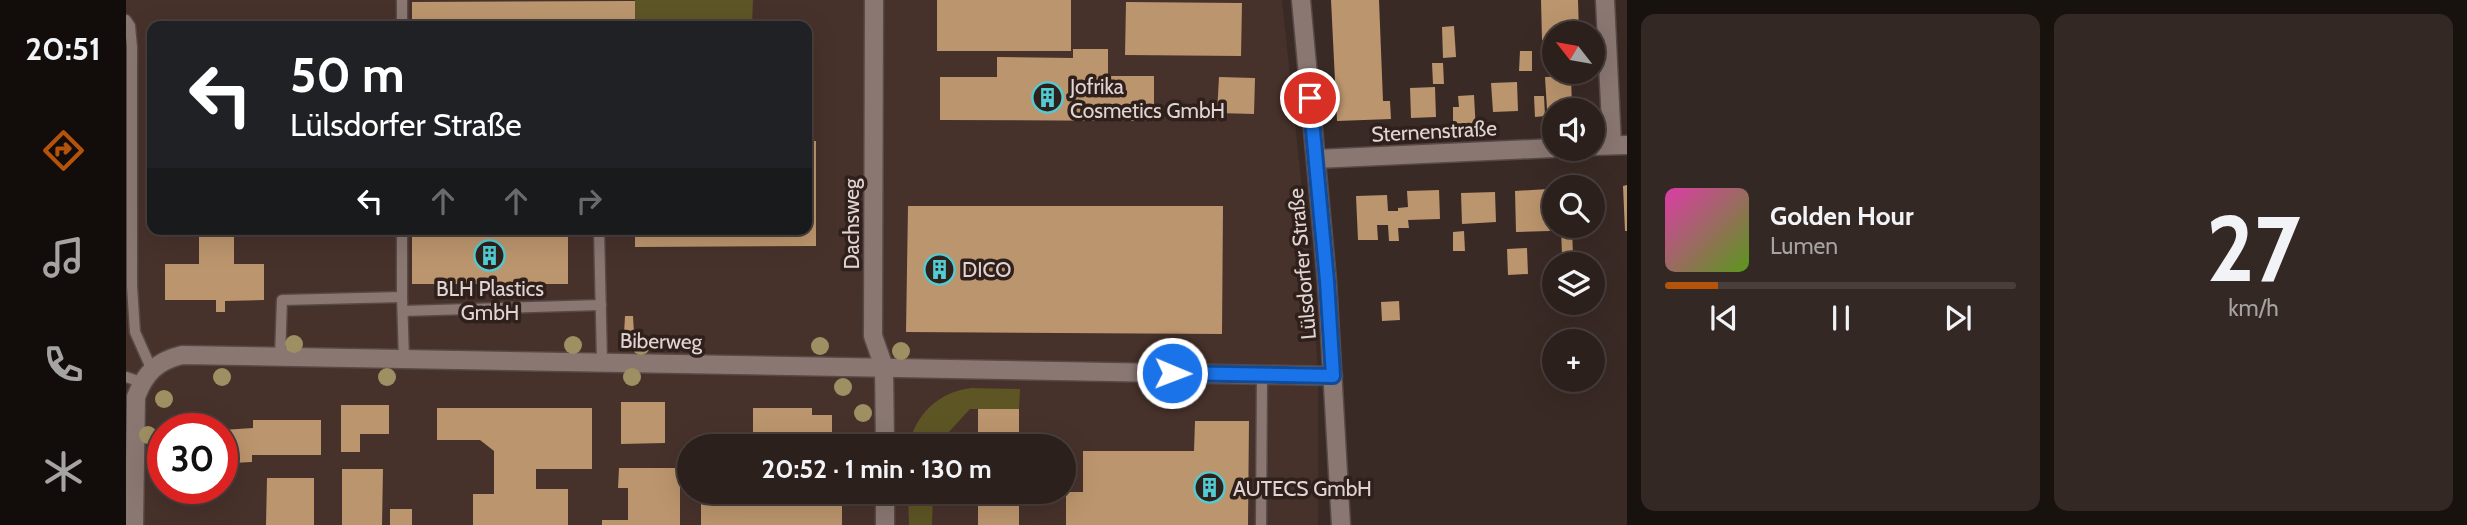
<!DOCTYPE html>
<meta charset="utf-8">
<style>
body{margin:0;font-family:Cabin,sans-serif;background:#342825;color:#f1f3f6;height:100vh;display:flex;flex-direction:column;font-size:26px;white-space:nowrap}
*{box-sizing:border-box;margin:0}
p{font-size:23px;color:#a6a3a3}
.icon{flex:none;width:38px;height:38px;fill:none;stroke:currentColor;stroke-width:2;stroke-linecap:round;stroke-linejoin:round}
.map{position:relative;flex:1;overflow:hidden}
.panel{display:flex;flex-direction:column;gap:14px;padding:14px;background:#18120f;width:840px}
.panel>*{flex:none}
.banner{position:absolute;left:21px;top:21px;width:665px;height:214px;border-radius:14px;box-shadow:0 7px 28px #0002,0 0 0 2px #483e3b;background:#202124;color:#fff;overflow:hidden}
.needle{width:46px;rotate:301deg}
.fabs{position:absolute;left:1416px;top:21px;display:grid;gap:14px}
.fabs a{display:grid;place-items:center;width:63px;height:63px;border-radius:50%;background:#2c201c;box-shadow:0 7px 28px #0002,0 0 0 2px #483e3b;font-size:35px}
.speed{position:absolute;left:21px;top:413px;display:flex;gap:14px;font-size:35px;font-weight:700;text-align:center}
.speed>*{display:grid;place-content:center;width:91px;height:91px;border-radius:50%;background:#2c201c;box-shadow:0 7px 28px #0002,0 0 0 2px #483e3b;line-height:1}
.speed .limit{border:10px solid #d22;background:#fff;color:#111}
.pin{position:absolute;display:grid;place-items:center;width:60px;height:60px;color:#fff;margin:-30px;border:4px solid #fff;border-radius:50%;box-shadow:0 2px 7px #0007}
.me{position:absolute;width:77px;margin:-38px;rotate:91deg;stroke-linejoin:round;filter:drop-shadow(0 0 5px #0008)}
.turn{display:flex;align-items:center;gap:24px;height:147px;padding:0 28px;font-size:32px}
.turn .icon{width:91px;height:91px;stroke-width:2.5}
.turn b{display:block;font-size:49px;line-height:60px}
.lanes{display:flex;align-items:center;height:66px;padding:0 28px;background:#0003;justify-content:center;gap:35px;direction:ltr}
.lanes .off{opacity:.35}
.panel .tile{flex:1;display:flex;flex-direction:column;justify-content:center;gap:10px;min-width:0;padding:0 24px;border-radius:14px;background:#342825}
.panel .dial{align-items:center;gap:0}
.dial b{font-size:91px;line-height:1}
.song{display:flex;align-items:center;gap:21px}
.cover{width:84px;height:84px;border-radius:10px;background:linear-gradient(135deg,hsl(320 70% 55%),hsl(90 70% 35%))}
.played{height:7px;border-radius:4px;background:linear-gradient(90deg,#b45309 15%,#483e3b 15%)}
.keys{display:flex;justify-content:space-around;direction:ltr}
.panel .tiles{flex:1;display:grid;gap:14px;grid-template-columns:repeat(2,1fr)}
.trip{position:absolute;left:551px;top:434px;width:399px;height:70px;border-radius:35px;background:#2c201c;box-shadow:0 7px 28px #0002,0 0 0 2px #483e3b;font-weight:700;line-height:70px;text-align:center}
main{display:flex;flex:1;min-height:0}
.tab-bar{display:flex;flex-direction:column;width:126px;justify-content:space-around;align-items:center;background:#120d0b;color:#a6a3a3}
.tab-bar .icon{width:49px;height:49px}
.tab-bar .active{color:#b45309}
.tab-bar b{font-size:32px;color:#f1f3f6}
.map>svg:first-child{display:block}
</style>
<main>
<nav class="tab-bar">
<b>20:51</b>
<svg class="icon active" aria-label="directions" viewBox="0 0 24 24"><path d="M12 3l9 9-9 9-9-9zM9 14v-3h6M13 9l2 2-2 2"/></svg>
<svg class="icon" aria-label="music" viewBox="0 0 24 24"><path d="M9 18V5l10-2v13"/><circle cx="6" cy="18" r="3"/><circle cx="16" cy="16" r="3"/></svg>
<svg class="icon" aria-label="phone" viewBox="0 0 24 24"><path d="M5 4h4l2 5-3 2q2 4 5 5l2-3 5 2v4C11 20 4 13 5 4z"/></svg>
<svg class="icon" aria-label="climate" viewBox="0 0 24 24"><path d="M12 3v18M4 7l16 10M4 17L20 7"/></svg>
</nav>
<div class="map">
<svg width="1501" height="525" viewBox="0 0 1501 525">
<rect width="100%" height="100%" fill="#3a2a26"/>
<!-- built -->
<path fill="#47312b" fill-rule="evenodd" d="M0,0h1156l30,284 6,89v152h-1192zM26,26h655v203h-655zM37,429h59v59h-59zM564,446h374v46h-374z"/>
<!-- green -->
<g fill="#5d5524">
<path d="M509,0h118l-1,26h-117z"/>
<path d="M845,388l49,1 -1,20h-49l-34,37h-27c6,-32 30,-54 62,-58z"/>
<path d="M782,492h25l-1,33h-23z"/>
</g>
<!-- building -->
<g fill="#bb956d">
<rect x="811" y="0" width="134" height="51"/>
<path d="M1205,0h48l4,101h7l1,18 -54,2z"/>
<path d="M1415,0h37l1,33h-25v7h-12z"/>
<path d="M509,1v25h-223v-24z"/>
<path d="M1000,2l116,1 -1,53 -116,-1z"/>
<path d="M1328,26l2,31 -13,1 -1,-31z"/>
<path d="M947,49h35v27h46v45l-214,-1v-43h57v-20l76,1z"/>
<path d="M1394,51h12v20h-13z"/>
<path d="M1306,63h11l1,21h-11z"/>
<path d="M1445,76l1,32 -25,1 -2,-32z"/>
<path d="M1093,77l36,1 -1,36 -37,-1z"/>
<path d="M1391,82l1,29 -25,1 -2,-29z"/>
<path d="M1309,87l1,30 -25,1 -1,-30z"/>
<path d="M1348,95l2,37 -23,1v-26h6l-1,-11z"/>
<path d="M1408,96h10l1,20 -10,1z"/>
<path d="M681,141h9v105l-181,1v-18h172z"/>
<path d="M1501,185v46h-2l-2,-45z"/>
<path d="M1466,188h8l1,31 -9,1z"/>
<path d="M1422,189l2,42 -34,1 -1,-41z"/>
<path d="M1313,190l1,29 -32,1 1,8h-11l1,13h-10l-1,-16h-11l1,15h-20l-2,-44 31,-1 1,16h10v-3l10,-1 -1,-16z"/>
<path d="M1369,192l1,30 -34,2 -1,-31z"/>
<path d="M782,206h315l-1,128 -316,-2z"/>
<path d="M73,229h35v35h30v36l-39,1v11h-9v-12h-51v-36h34z"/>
<rect x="286" y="229" width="156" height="55"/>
<path d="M1435,229h11l1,26h-11z"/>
<path d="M1338,231l1,20h-12v-19z"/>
<path d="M1401,248l1,26 -20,1 -1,-26z"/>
<path d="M1273,301l1,19 -18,1 -1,-19z"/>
<path d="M499,316h8l1,18h-10z"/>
<path d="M495,402h44v41l-44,1z"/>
<path d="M215,405h48v29h-29v18h-19z"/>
<path d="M311,408h155v61h-56v20h32v36h-95v-31h21v-43l-14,-11h-43z"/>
<path d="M627,408h59v7h20v17h11v14h-90z"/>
<rect x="852" y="409" width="41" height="37"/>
<rect x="65" y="417" width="22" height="12"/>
<path d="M127,420h68v35h-69v7l-19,1 -1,2h-3v-7h-7v-28l31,-2z"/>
<path d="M1069,421h54l-1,104h-182v-33h17v-41h111z"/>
<path d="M493,468h61v57h-78v-5h26v-32h-10z"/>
<path d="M216,469h41l-1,56h-40z"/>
<path d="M141,478h47v47h-48z"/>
<rect x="575" y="492" width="141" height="33"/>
<rect x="852" y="492" width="41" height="33"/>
<rect x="264" y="509" width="22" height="16"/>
</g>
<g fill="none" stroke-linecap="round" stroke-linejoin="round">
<defs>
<g id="service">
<path d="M276,0v26"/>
<path d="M0,20l4,6 2,21v239l3,46 16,36"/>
<path d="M276,229v68"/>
<path d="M473,229l3,133"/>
<path d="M277,311l198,-6"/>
<path d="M154,357l2,-57 120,-3 2,62"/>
<path d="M0,377l15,5"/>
<path d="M1135,525l1,-150"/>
</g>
<g id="minor">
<path d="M748,0l-1,336 11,31 1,79"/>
<path d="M1479,0l7,145"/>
<path d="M1466,146l35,-1"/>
<path d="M1190,159l238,-11"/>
<path d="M759,492v33"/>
<path d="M8,525l2,-128c9,-24 21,-36 46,-42l1151,21"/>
</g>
<path id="tertiary" d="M1175,0l26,281 14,244"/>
</defs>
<!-- service casing -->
<use href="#service" stroke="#564946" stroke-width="13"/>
<!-- minor casing -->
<use href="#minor" stroke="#564946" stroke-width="21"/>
<!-- tertiary casing -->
<use href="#tertiary" stroke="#564946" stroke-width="21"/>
<!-- service -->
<use href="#service" stroke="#8a7772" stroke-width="10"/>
<!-- minor -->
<use href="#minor" stroke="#8a7772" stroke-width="18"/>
<!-- tertiary -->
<use href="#tertiary" stroke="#8a7772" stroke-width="18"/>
</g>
<!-- trees -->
<g fill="#9e9062">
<circle cx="168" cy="344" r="9"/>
<circle cx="447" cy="345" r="9"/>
<circle cx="515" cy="346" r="9"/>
<circle cx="694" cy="346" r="9"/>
<circle cx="775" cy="351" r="9"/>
<circle cx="96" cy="377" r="9"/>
<circle cx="261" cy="377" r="9"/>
<circle cx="506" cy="377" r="9"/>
<circle cx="717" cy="387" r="9"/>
<circle cx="38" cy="399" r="9"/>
<circle cx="737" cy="413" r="9"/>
<circle cx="22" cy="435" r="9"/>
</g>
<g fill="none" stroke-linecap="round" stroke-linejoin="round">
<defs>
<path id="route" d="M1046,373l161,3 -6,-95 -17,-183"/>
</defs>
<!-- route casing -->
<use href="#route" stroke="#114b97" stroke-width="18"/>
<!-- route -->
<use href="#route" stroke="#1a73e8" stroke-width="12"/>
</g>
<!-- icons -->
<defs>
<symbol id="building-ring" viewBox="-11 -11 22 22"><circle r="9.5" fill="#2f201c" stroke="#51ccd2" stroke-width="1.5"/><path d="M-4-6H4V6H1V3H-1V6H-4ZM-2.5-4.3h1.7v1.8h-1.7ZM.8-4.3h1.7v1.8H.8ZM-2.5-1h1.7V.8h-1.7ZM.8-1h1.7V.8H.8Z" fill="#51ccd2"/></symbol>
</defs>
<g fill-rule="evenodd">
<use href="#building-ring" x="904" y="80" width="35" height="35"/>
<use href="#building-ring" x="346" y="238" width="35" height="35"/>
<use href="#building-ring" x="796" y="252" width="35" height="35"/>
<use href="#building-ring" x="1066" y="470" width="35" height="35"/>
</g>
<g text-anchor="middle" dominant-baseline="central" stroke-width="7" stroke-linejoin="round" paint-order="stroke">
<!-- poi labels -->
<g font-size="21" fill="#e0d5d3" stroke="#2f201c" text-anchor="start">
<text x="944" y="86">Jofrika<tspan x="944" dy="24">Cosmetics GmbH</tspan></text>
<text x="836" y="269">DICO</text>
<text x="364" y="288" text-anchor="middle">BLH Plastics<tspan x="364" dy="24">GmbH</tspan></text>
<text x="1107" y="488">AUTECS GmbH</text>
</g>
<!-- street labels -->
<g font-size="21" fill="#e0d5d3" stroke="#2f201c">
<text transform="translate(1308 131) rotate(-3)">Sternenstraße</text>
<text transform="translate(725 224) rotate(-90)">Dachsweg</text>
<text transform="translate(1176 264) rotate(-95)">Lülsdorfer Straße</text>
<text transform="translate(535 341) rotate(1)">Biberweg</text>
</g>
</g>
</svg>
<div class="fabs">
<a><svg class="needle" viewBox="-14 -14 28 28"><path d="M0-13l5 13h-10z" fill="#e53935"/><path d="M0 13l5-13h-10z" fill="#a6a3a3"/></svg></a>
<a><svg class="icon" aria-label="sound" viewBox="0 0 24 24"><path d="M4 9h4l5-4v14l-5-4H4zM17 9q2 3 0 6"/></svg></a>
<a><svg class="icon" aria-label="search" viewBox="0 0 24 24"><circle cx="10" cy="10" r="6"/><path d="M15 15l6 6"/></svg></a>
<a><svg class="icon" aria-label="layers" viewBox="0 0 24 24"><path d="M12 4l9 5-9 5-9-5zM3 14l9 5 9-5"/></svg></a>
<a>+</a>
</div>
<div class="speed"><div class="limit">30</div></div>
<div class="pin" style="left:1184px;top:98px;background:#d93025"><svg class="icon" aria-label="arrive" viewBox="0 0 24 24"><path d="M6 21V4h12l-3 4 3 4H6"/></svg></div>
<svg class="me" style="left:1046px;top:373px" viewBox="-20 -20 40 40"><circle r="17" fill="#1a73e8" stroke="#fff" stroke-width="3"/><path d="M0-11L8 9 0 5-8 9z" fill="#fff"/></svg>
<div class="trip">20:52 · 1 min · 130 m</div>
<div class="banner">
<div class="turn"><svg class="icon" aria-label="left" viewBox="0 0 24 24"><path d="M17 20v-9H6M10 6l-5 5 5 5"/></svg><div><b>50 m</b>Lülsdorfer Straße</div></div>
<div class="lanes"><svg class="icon" aria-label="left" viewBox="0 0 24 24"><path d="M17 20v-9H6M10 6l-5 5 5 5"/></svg><svg class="icon off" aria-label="ahead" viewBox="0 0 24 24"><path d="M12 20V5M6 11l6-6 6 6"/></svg><svg class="icon off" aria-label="ahead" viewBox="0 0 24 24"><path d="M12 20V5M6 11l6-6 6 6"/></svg><svg class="icon off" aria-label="right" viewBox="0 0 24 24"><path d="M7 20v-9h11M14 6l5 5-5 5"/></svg></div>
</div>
</div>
<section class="panel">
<div class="tiles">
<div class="tile">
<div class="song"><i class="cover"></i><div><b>Golden Hour</b><p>Lumen</p></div></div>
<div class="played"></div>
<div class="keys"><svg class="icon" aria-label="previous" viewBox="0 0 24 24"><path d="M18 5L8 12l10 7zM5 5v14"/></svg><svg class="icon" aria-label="pause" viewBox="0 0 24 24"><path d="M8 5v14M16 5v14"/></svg><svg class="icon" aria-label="next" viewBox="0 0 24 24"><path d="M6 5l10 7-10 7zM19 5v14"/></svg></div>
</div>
<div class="tile dial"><b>27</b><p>km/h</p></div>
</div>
</section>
</main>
